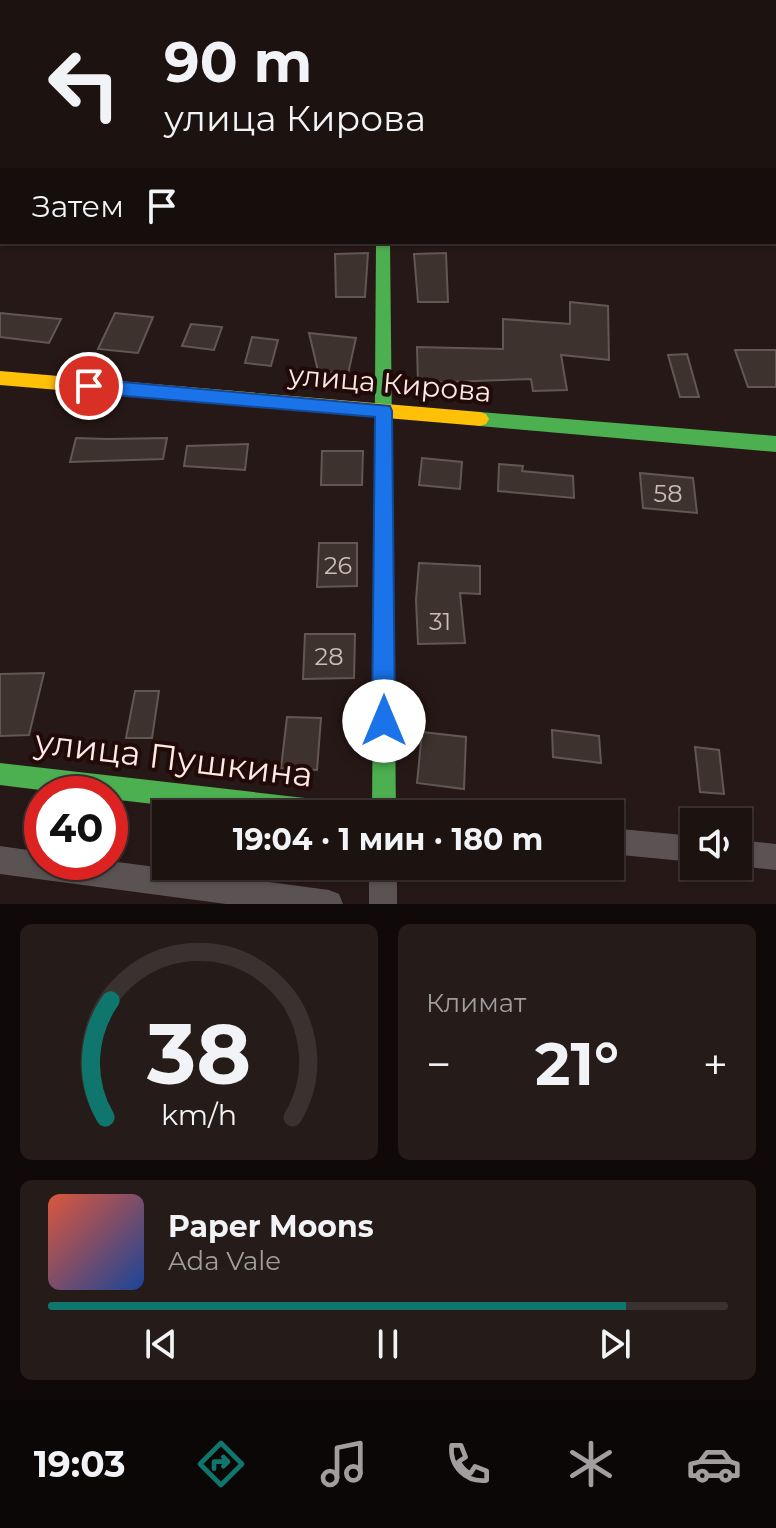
<!DOCTYPE html>
<html lang="ru">
<meta charset="utf-8">
<style>
body{margin:0;font-family:Montserrat,sans-serif;background:#251b19;color:#f1f3f6;height:100vh;display:flex;flex-direction:column;font-size:30px;white-space:nowrap}
*{box-sizing:border-box;margin:0}
p{font-size:26px;color:#a09e9f}
.icon{flex:none;width:44px;height:44px;fill:none;stroke:currentColor;stroke-width:2;stroke-linecap:round;stroke-linejoin:round}
.map{position:relative;height:904px;overflow:hidden}
.panel{display:flex;flex-direction:column;gap:20px;padding:20px;background:#0f0a09;flex:1}
.panel>*{flex:none}
.hud{position:absolute;left:0px;top:0px;width:776px;height:244px;box-shadow:0 2px 6px #0004,0 0 0 2px #3a3230;background:#1c1210;color:#f1f3f6;overflow:hidden}
.controls{position:absolute;left:680px;top:808px;display:grid;gap:16px}
.controls a{display:grid;place-items:center;width:72px;height:72px;border-radius:0px;background:#1c1210;box-shadow:0 2px 6px #0004,0 0 0 2px #3a3230;font-size:40px}
.speed{position:absolute;left:24px;top:776px;display:flex;gap:16px;font-size:40px;font-weight:700;text-align:center}
.speed>*{display:grid;place-content:center;width:104px;height:104px;border-radius:50%;background:#1c1210;box-shadow:0 2px 6px #0004,0 0 0 2px #3a3230;line-height:1}
.speed .limit{border:12px solid #d22;background:#fff;color:#111}
.pin{position:absolute;display:grid;place-items:center;width:68px;height:68px;color:#fff;margin:-34px;border:4px solid #fff;border-radius:50%;box-shadow:0 2px 8px #0007}
.me{position:absolute;width:88px;margin:-44px;rotate:0deg;stroke-linejoin:round;filter:drop-shadow(0 0 6px #0008)}
.turn{display:flex;align-items:center;gap:28px;height:168px;padding:0 32px;font-size:36px}
.turn .icon{width:104px;height:104px;stroke-width:2.5}
.turn b{display:block;font-size:56px;line-height:68px}
.then{display:flex;align-items:center;height:76px;padding:0 32px;background:#0003;gap:16px;font-size:30px}
.big{font-size:60px;font-weight:700;line-height:1.1}
.panel .widget{flex:1;display:flex;flex-direction:column;justify-content:center;gap:12px;min-width:0;padding:0 28px;border-radius:12px;background:#251b19}
.panel .dial{align-items:center;gap:0}
.dial svg{height:208px;overflow:visible;fill:none;stroke:#3a3230;stroke-width:7;stroke-linecap:round;text-anchor:middle}
.dial text{fill:#f1f3f6;stroke:none}
.song{display:flex;align-items:center;gap:24px}
.cover{width:96px;height:96px;border-radius:12px;background:linear-gradient(135deg,hsl(10 70% 55%),hsl(220 70% 35%))}
.played{height:8px;border-radius:4px;background:linear-gradient(90deg,#0f766e 85%,#3a3230 85%)}
.keys{display:flex;justify-content:space-around;direction:ltr}
.heat{display:flex;justify-content:space-between;align-items:center;font-size:44px;direction:ltr}
.panel .tiles{flex:1;display:grid;gap:20px;grid-template-columns:1fr 1fr}
.widget:last-child{grid-column:span 2}
.trip{position:absolute;left:152px;top:800px;width:472px;height:80px;border-radius:0px;background:#1c1210;box-shadow:0 2px 6px #0004,0 0 0 2px #3a3230;font-weight:700;line-height:80px;text-align:center}
.dock{display:flex;height:128px;justify-content:space-around;align-items:center;background:#0b0706;color:#a09e9f}
.dock .icon{width:56px;height:56px}
.dock .on{color:#0f766e}
.dock b{font-size:36px;color:#f1f3f6}
.map>svg:first-child{display:block}
</style>
<div class="map">
<svg width="776" height="904" viewBox="0 0 776 904">
<rect width="100%" height="100%" fill="#261816"/>
<!-- building -->
<g fill="#3d322d" stroke="#625752" stroke-width="2">
<path d="M368,253l-3,44h-29l-1,-43z"/>
<path d="M446,253l2,49h-30l-4,-48z"/>
<path d="M570,302l38,4 1,54 -48,-5 6,35 -34,1 -2,-12 -113,4 -1,-36 86,2v-30l67,5z"/>
<path d="M0,313l61,6 -12,24 -49,-6z"/>
<path d="M115,313l38,4 -15,36 -40,-4z"/>
<path d="M191,324l31,3 -8,23 -32,-4z"/>
<path d="M309,333l47,5 -8,36 -30,-3z"/>
<path d="M252,337l26,3 -7,26 -26,-3z"/>
<path d="M735,350h41v37h-28z"/>
<path d="M687,354l12,43h-19l-12,-42z"/>
<path d="M76,438l31,1 60,-1 -4,21 -93,3z"/>
<path d="M248,444l-3,26 -61,-4 3,-20z"/>
<path d="M322,451h41l-1,34h-41z"/>
<path d="M422,458l40,4 -2,27 -41,-4z"/>
<path d="M499,464l24,2 -1,5 51,5 1,22 -76,-7z"/>
<path d="M640,473l53,5 4,35 -54,-5z"/>
<path d="M319,543h38v43l-40,1z"/>
<path d="M419,563l61,3v28l-20,-1 5,50 -47,1 -2,-44z"/>
<path d="M305,634h50l-1,44 -51,1z"/>
<path d="M44,673l-15,62 -29,1v-62z"/>
<path d="M135,691h24l-7,47h-26z"/>
<path d="M287,717l34,1 -4,52 -36,-2z"/>
<path d="M552,730l47,6 2,27 -48,-6z"/>
<path d="M422,732l44,5 -2,52 -47,-6z"/>
<path d="M695,747l24,3 5,44 -24,-2z"/>
</g>
<g fill="none" stroke-linecap="round" stroke-linejoin="round">
<!-- street -->
<g fill="#5b5353" fill-rule="evenodd">
<path d="M168,0h51l1,2h-51z"/>
<rect x="384" y="0" width="12" height="2"/>
<path d="M748,0h12l1,2h-12z"/>
<path d="M774,36l2,1v11l-2,-1z"/>
<path d="M2,57v10l-2,1v-10z"/>
<rect x="0" y="130" width="2" height="10"/>
<rect x="0" y="154" width="2" height="10"/>
<rect x="774" y="174" width="2" height="10"/>
<rect x="774" y="200" width="2" height="10"/>
<path d="M610,828l84,8v26l-84,-8z"/>
<path d="M738,840l38,4v26l-39,-4z"/>
<path d="M0,846l42,6v10l68,-1 219,29 10,4 4,10h-117l-226,-30z"/>
<rect x="369" y="866" width="28" height="38"/>
</g>
<!-- fast -->
<g fill="#4caf50" fill-rule="evenodd">
<path d="M376,242h14l6,572h-24z"/>
<path d="M480,412l296,24v16l-296,-26 -6,-2 -3,-5 3,-5z"/>
<path d="M0,763l340,39 8,4 4,8h-112l-130,-15v-5h-38l-72,-9z"/>
</g>
<!-- slow -->
<path fill="#ffc107" fill-rule="evenodd" d="M0,371l480,41 6,2 3,5 -3,5 -6,2 -480,-41z"/>
</g>
<!-- route -->
<path fill="#1a73e8" stroke="#114b97" stroke-width="2" d="M89,379l301,27 2,5 3,310 -3,8 -8,3 -8,-3 -4,-8 3,-304 -286,-24 -9,-7z"/>
<g text-anchor="middle" dominant-baseline="central" stroke-width="8" stroke-linejoin="round" paint-order="stroke">
<!-- number labels -->
<g font-size="24" fill="#cdbcb8">
<text x="668" y="493">58</text>
<text x="338" y="565">26</text>
<text x="440" y="621">31</text>
<text x="329" y="656">28</text>
</g>
<!-- street labels -->
<g font-size="28" fill="#fdeae7" stroke="#220a08">
<text transform="translate(390 383) rotate(5)">улица Кирова</text>
</g>
<!-- near-street labels -->
<g font-size="34" fill="#fdeae7" stroke="#220a08">
<text transform="translate(174 758) rotate(7)">улица Пушкина</text>
</g>
</g>
</svg>
<div class="controls">
<a><svg class="icon" aria-label="sound" viewBox="0 0 24 24"><path d="M4 9h4l5-4v14l-5-4H4zM17 9q2 3 0 6"/></svg></a>
</div>
<div class="speed"><div class="limit">40</div></div>
<div class="pin" style="left:89px;top:386px;background:#d93025"><svg class="icon" aria-label="arrive" viewBox="0 0 24 24"><path d="M6 21V4h12l-3 4 3 4H6"/></svg></div>
<svg class="me" style="left:384px;top:721px" viewBox="-20 -20 40 40"><circle r="19" fill="#fff"/><path d="M0-13L10 11 0 6-10 11z" fill="#1a73e8"/></svg>
<div class="trip">19:04 · 1 мин · 180 m</div>
<div class="hud">
<div class="turn"><svg class="icon" aria-label="left" viewBox="0 0 24 24"><path d="M17 20v-9H6M10 6l-5 5 5 5"/></svg><div><b>90 m</b>улица Кирова</div></div>
<div class="then">Затем<svg class="icon" aria-label="arrive" viewBox="0 0 24 24"><path d="M6 21V4h12l-3 4 3 4H6"/></svg></div>
</div>
</div>
<section class="panel">
<div class="tiles">
<div class="widget dial"><svg viewBox="0 0 100 80">
<path d="M14 69A42 42 0 1 1 86 69"/>
<path d="M14 69A42 42 0 0 1 16 24" stroke="#0f766e"/>
<text x="50" y="56" font-size="32" font-weight="700">38</text>
<text x="50" y="72" font-size="11">km/h</text>
</svg></div>
<div class="widget"><p>Климат</p>
<div class="heat"><a>−</a><b class="big">21°</b><a>+</a></div>
</div>
<div class="widget">
<div class="song"><i class="cover"></i><div><b>Paper Moons</b><p>Ada Vale</p></div></div>
<div class="played"></div>
<div class="keys"><svg class="icon" aria-label="previous" viewBox="0 0 24 24"><path d="M18 5L8 12l10 7zM5 5v14"/></svg><svg class="icon" aria-label="pause" viewBox="0 0 24 24"><path d="M8 5v14M16 5v14"/></svg><svg class="icon" aria-label="next" viewBox="0 0 24 24"><path d="M6 5l10 7-10 7zM19 5v14"/></svg></div>
</div>
</div>
</section>
<nav class="dock">
<b>19:03</b>
<svg class="icon on" aria-label="directions" viewBox="0 0 24 24"><path d="M12 3l9 9-9 9-9-9zM9 14v-3h6M13 9l2 2-2 2"/></svg>
<svg class="icon" aria-label="music" viewBox="0 0 24 24"><path d="M9 18V5l10-2v13"/><circle cx="6" cy="18" r="3"/><circle cx="16" cy="16" r="3"/></svg>
<svg class="icon" aria-label="phone" viewBox="0 0 24 24"><path d="M5 4h4l2 5-3 2q2 4 5 5l2-3 5 2v4C11 20 4 13 5 4z"/></svg>
<svg class="icon" aria-label="climate" viewBox="0 0 24 24"><path d="M12 3v18M4 7l16 10M4 17L20 7"/></svg>
<svg class="icon" aria-label="car" viewBox="0 0 24 24"><path d="M5 17H2v-5l4-1 3-4h7l3 4 3 1v5h-3M9 17h6M6 11h13"/><circle cx="7" cy="17" r="2"/><circle cx="17" cy="17" r="2"/></svg>
</nav>
